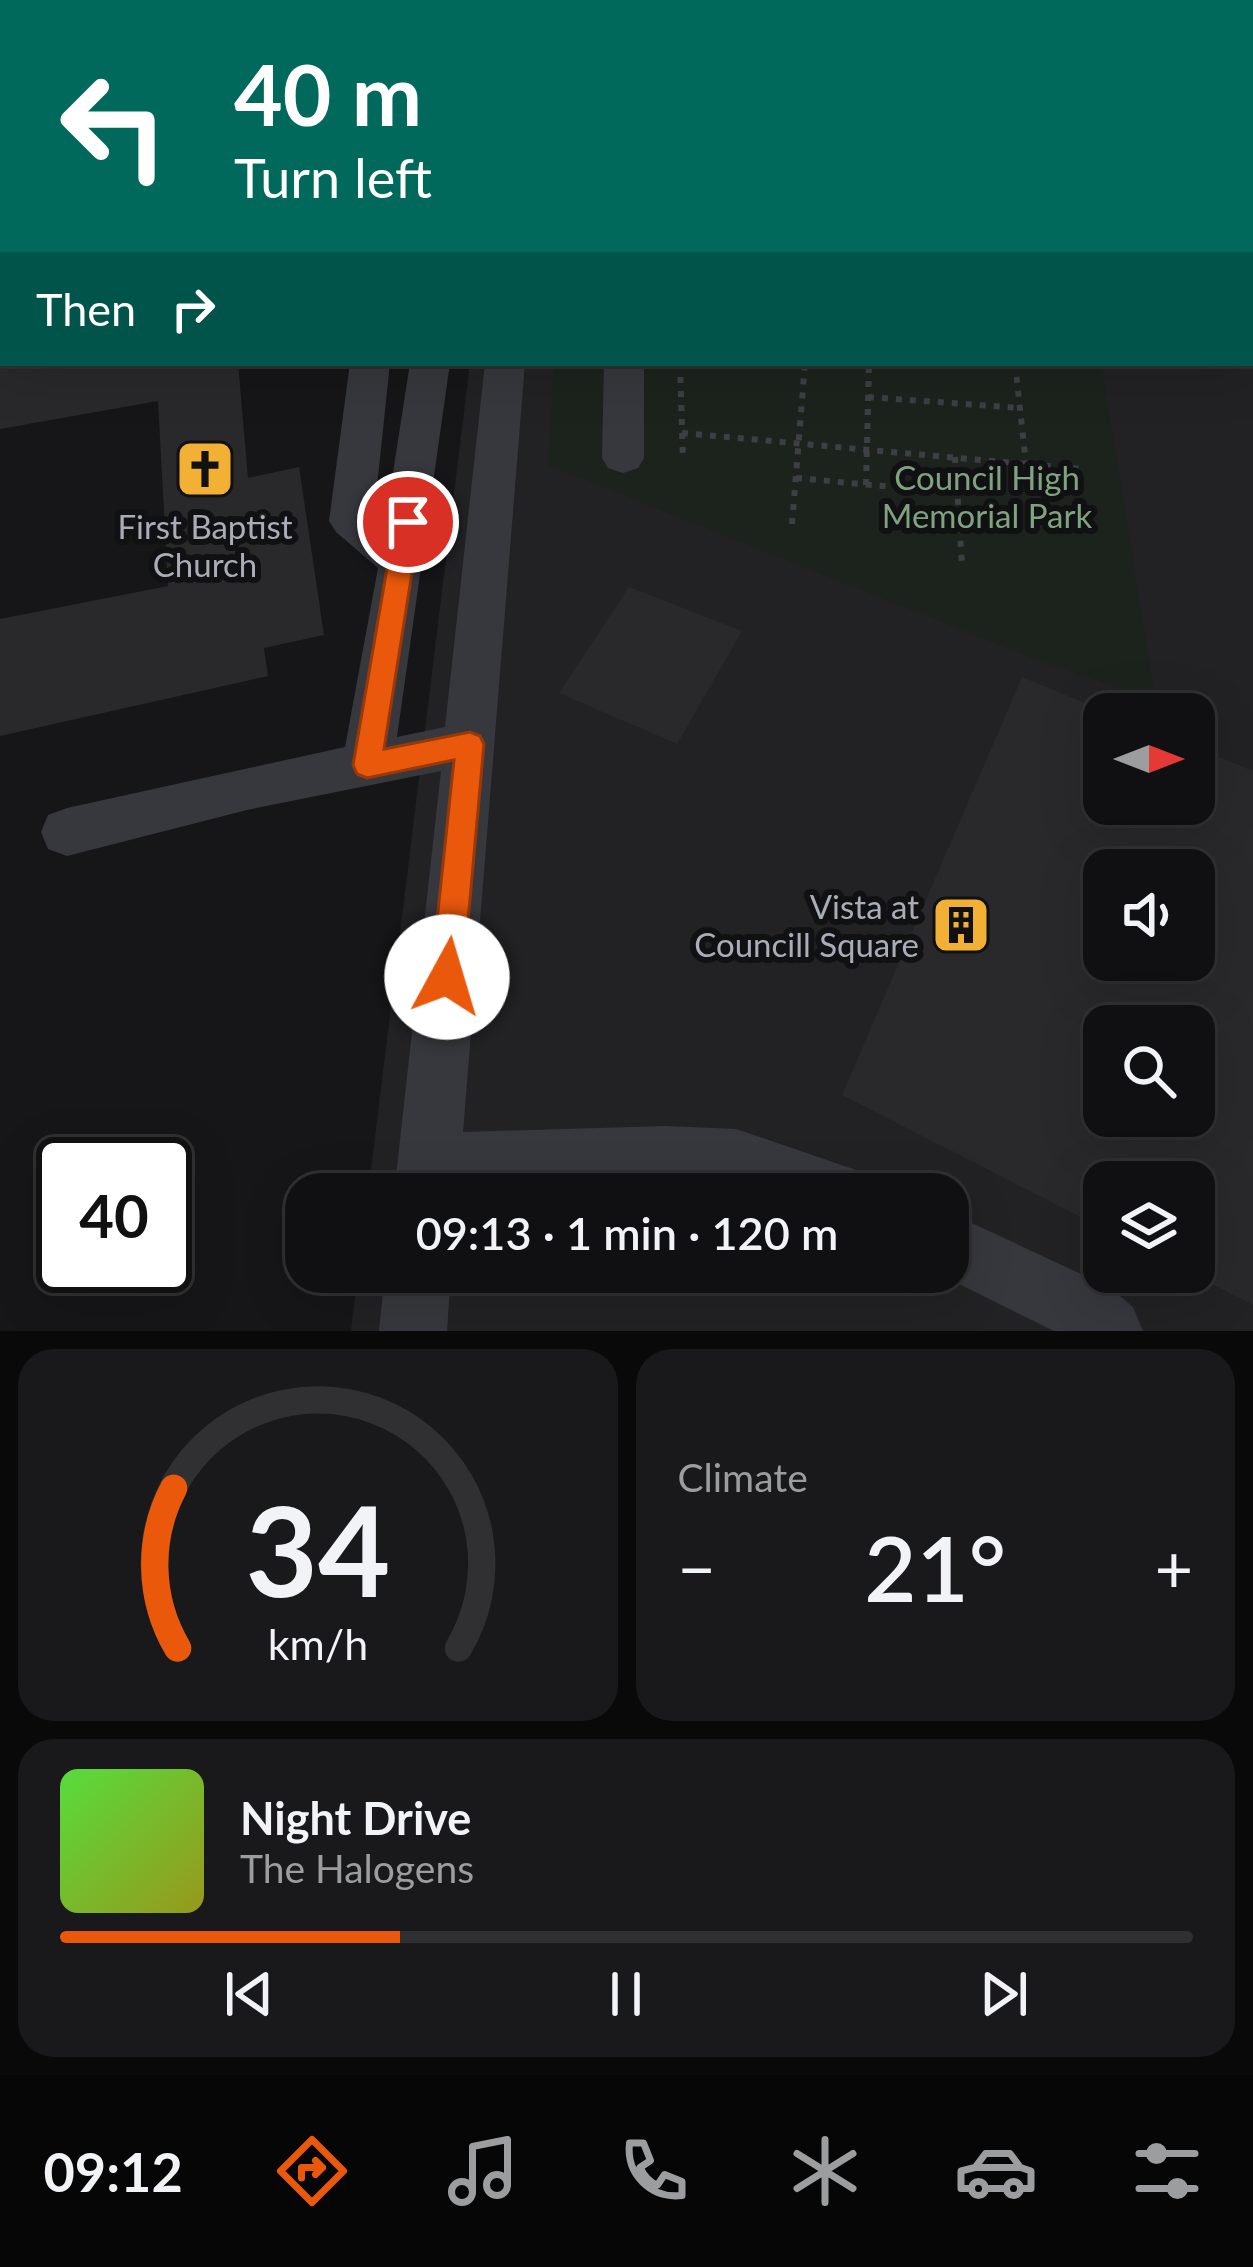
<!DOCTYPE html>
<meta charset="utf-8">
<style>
body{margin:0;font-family:Lato,sans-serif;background:#19191b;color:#f1f3f6;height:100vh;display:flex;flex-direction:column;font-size:45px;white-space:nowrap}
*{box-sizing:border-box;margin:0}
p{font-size:39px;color:#9c9d9f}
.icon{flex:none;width:66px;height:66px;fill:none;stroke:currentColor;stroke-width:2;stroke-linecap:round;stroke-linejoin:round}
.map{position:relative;height:1331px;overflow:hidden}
.sheet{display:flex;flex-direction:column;gap:18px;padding:18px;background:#09090a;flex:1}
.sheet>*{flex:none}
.hud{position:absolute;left:0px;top:0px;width:1254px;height:366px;box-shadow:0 12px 48px #0002,0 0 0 3px #303032;background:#00695c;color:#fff;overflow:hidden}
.needle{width:78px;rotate:90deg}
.buttons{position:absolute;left:1083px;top:693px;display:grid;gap:24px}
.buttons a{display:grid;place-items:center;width:132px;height:132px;border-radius:24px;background:#101012;box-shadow:0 12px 48px #0002,0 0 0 3px #303032;font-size:60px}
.speed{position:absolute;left:36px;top:1137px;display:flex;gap:24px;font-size:60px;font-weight:700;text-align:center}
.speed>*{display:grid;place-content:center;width:156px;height:156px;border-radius:50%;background:#101012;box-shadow:0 12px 48px #0002,0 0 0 3px #303032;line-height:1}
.speed .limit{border:6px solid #111;border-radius:18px;background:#fff;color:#111}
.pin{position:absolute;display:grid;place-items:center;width:102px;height:102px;color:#fff;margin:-51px;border:6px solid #fff;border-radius:50%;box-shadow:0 3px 12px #0007}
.me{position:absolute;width:132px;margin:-66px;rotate:6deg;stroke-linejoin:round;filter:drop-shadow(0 0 9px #0008)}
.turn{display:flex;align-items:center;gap:42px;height:252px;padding:0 36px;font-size:54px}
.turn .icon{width:156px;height:156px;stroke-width:2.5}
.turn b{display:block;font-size:84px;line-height:102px}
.then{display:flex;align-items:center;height:114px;padding:0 36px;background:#0003;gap:24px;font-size:45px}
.big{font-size:90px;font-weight:600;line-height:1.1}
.sheet .tile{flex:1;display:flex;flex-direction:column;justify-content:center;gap:18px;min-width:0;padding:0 42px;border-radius:36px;background:#19191b}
.sheet .dial{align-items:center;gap:0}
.dial svg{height:312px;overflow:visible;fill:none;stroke:#303032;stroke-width:7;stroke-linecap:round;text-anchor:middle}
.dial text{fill:#f1f3f6;stroke:none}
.song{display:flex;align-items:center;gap:36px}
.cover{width:144px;height:144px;border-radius:18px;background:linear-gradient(135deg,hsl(110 70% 55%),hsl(60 70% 35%))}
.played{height:12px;border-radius:6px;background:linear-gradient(90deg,#ea580c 30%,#303032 30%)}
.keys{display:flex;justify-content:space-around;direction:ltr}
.heat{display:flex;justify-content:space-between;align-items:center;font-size:66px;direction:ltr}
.sheet .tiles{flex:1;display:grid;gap:18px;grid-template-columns:1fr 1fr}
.tile:last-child{grid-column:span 2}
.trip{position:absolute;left:285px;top:1173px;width:684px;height:120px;border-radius:36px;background:#101012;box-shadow:0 12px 48px #0002,0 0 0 3px #303032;font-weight:600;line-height:120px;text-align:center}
.tab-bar{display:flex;height:192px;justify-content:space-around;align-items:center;background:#060607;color:#9c9d9f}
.tab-bar .icon{width:84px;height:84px}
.tab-bar .active{color:#ea580c}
.tab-bar b{font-size:54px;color:#f1f3f6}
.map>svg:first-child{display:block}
</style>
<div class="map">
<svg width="1253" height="1331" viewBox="0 0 1253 1331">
<rect width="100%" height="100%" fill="#161618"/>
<!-- built -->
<path fill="#222225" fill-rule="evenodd" d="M0,0h1253v1331h-902l7,-59h590v-78h-580l102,-831h781v-360h-1248l-3,169zM1104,714h90v90h-90zM1104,870h90v90h-90zM1104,1026h90v90h-90zM1104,1182h90v90h-90z"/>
<!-- green -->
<path fill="#1c231d" d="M554,363h547l55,338 -122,-42 -486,-194z"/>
<!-- building -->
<g fill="#29292c" fill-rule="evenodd">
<path d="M0,363h238l10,115 51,-11 25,168 -60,13 4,28 -268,60v-117l168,-33 -10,-185 -158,28z"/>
<path d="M629,587l113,44 -65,113 -118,-51z"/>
<path d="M1022,677l82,34v93h90v-57l59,24v534l-59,-30v-93h-90v47l-262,-134zM1104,870h90v90h-90zM1104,1026h90v90h-90z"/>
</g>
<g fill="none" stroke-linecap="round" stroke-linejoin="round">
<!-- path -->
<g stroke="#3d3f44" stroke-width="6" stroke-dasharray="6 8" stroke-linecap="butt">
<path d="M680,363l3,97"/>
<path d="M1015,363l11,101"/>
<path d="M868,397l152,11"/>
<path d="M682,433l398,36"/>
<path d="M955,457l7,107"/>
<path d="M796,478l162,15"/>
<path d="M866,485l3,-122"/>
<path d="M792,524l13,-161"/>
</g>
<!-- minor -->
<g fill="#37383d" fill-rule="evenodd">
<rect x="276" y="0" width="28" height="3"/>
<path d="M398,0h28l2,3h-28z"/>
<rect x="692" y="0" width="28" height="3"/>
<path d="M906,0h41l2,3h-41z"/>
<path d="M1230,0h23v9l-2,-6z"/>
<rect x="0" y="69" width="3" height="18"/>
<path d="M1253,113v20l-2,1v-20z"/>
<rect x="1251" y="205" width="2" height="26"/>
<path d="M350,363h40l-16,152 11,9 25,-161h40l-53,374 48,-10 40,-364h40l-62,769 202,-6 71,3 126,43 10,22 -207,-6 -271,6 47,-423 -194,39 -180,46 -19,-7 -7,-17 7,-17 19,-7 278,-61 33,-179 -42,-36 -7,-11z"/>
<path d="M604,363h40v95l-6,10 -15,5 -15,-5 -6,-10z"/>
<path d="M948,1212l161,75 24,20 10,24h-89l-119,-59h13z"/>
<path d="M385,1272h66l-4,59h-68z"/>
</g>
<!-- rail -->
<path stroke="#4a4c52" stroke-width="6" stroke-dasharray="10 8" stroke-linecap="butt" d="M1077,3l14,-3"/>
</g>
<!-- route -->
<path fill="#ea580c" stroke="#983908" stroke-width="3" d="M408,513l12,9 -36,227 86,-17 10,4 4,8 -21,233 -5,11 -11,5 -11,-5 -5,-11 23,-217 -87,18 -10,-4 -4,-9 42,-243z"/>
<!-- icons -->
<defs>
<symbol id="church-square" viewBox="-11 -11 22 22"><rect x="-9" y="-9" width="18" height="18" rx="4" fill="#f2b134" stroke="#111113"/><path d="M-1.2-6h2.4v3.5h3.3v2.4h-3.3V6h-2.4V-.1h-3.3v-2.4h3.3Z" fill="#111"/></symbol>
<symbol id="building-square" viewBox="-11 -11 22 22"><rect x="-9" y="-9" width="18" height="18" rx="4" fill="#f2b134" stroke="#111113"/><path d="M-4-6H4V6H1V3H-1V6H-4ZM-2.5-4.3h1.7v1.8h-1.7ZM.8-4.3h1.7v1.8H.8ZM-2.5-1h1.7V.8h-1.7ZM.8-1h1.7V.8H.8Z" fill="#111"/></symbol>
</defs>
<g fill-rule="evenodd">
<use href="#church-square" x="172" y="436" width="66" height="66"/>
<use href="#building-square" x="928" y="892" width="66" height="66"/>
</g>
<g text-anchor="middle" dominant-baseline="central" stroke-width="12" stroke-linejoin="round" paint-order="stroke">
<!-- park labels -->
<g font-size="33" fill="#7fa381" stroke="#111113">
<text x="987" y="477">Council High<tspan x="987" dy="38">Memorial Park</tspan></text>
</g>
<!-- poi labels -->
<g font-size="33" fill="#a8adb8" stroke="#111113">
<text x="205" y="526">First Baptist<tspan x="205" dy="38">Church</tspan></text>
<text x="919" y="906" text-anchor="end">Vista at<tspan x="919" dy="38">Councill Square</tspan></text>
</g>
</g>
</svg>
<div class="buttons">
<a><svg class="needle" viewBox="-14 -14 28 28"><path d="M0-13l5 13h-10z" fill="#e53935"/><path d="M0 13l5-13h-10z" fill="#9c9d9f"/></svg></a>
<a><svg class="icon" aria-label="sound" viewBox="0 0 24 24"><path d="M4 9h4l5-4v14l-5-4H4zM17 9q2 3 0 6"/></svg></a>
<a><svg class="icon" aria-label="search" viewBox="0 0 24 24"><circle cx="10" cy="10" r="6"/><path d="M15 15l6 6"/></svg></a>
<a><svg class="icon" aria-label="layers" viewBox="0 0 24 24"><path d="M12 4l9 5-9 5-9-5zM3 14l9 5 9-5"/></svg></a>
</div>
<div class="speed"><div class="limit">40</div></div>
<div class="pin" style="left:408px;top:522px;background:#d93025"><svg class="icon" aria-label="arrive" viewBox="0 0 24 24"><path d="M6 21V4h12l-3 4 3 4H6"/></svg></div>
<svg class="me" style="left:447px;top:977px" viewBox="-20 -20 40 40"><circle r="19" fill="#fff"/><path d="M0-13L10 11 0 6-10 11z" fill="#ea580c"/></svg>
<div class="trip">09:13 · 1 min · 120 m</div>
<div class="hud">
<div class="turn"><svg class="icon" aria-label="left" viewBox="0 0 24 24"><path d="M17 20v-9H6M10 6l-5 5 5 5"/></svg><div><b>40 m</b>Turn left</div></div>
<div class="then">Then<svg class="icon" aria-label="right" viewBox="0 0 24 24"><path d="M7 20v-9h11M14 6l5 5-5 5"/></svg></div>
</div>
</div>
<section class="sheet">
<div class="tiles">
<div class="tile dial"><svg viewBox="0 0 100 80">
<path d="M14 69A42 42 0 1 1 86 69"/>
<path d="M14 69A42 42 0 0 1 13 28" stroke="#ea580c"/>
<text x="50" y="56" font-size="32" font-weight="700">34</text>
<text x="50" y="72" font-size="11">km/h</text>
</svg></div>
<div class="tile"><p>Climate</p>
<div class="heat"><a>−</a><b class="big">21°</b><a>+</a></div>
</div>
<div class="tile">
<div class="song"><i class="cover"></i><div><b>Night Drive</b><p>The Halogens</p></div></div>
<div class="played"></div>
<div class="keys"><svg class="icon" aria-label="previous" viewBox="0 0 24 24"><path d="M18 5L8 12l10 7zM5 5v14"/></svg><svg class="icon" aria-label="pause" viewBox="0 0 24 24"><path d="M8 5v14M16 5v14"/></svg><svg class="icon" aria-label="next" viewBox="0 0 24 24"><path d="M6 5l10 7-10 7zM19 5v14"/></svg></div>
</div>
</div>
</section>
<nav class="tab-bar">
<b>09:12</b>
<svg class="icon active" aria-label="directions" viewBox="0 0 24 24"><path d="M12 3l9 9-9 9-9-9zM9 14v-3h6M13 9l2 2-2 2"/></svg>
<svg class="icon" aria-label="music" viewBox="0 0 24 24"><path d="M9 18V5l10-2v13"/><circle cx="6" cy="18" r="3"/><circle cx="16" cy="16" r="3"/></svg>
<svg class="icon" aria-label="phone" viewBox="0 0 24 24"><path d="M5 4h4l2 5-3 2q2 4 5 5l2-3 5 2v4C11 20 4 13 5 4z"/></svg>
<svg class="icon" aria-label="climate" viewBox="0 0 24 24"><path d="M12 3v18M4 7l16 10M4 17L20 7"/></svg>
<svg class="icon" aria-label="car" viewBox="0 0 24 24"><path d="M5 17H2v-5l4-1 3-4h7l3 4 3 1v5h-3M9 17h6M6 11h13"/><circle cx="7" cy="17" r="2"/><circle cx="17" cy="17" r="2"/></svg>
<svg class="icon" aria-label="filters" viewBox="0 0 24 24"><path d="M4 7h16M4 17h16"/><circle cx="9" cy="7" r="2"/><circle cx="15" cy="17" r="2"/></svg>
</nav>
